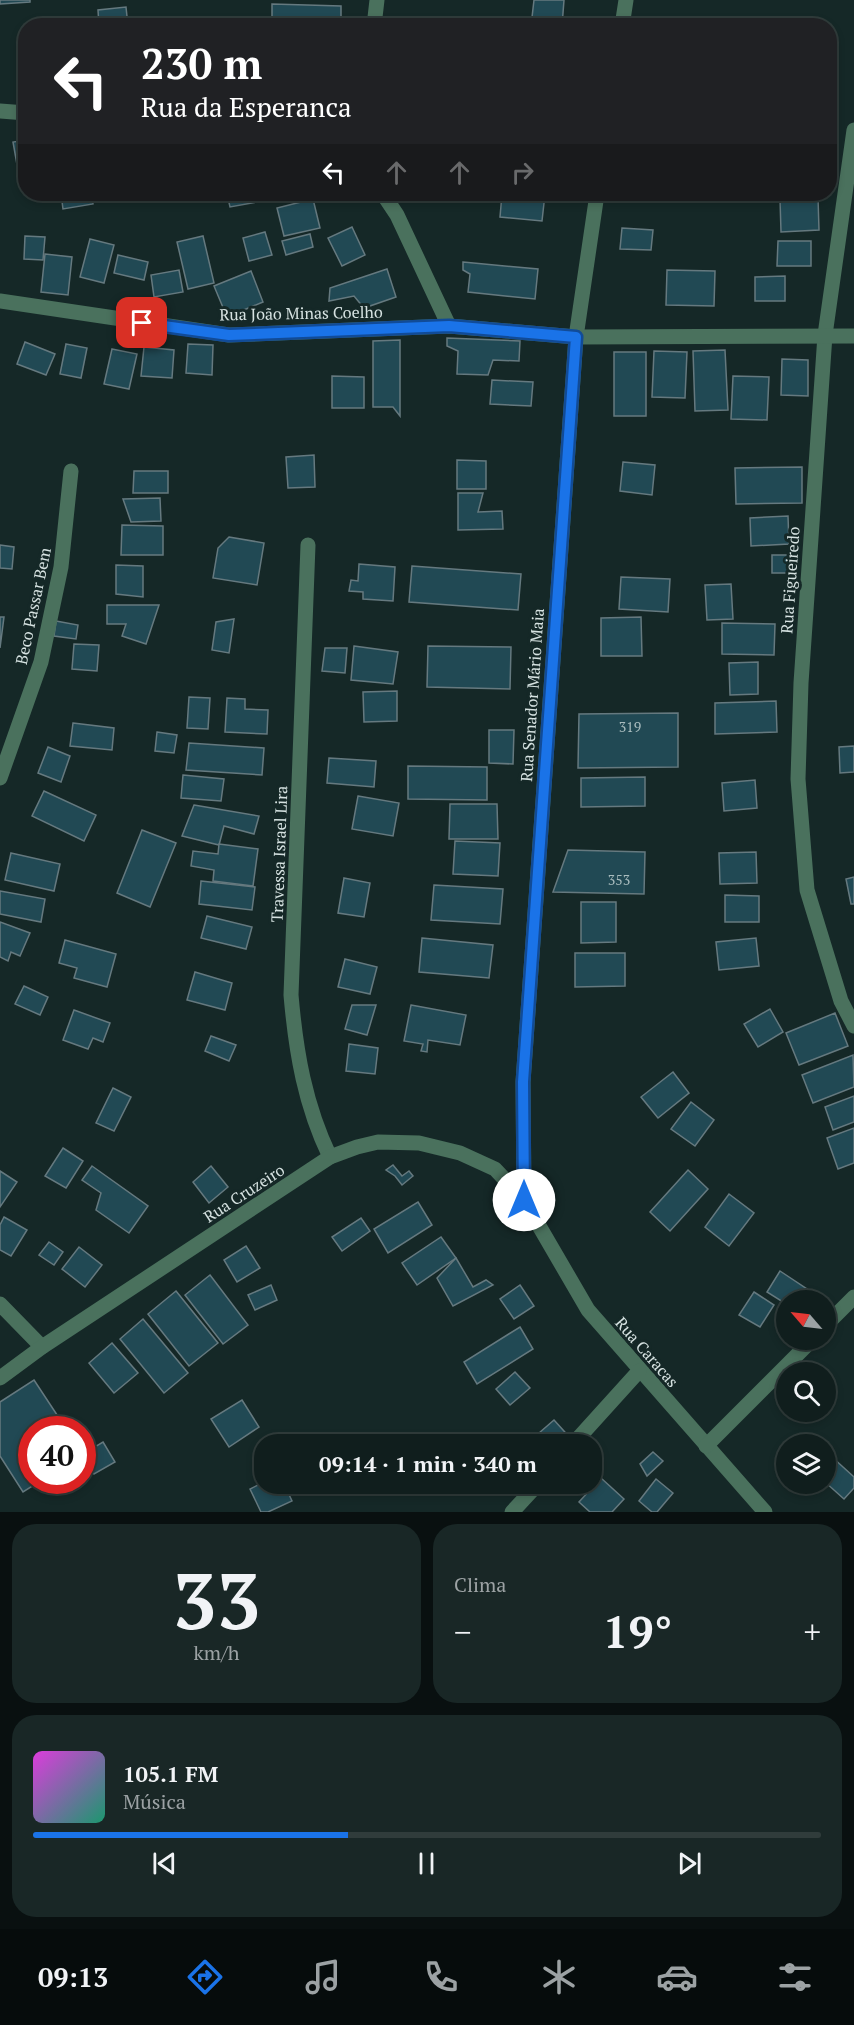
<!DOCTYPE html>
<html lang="pt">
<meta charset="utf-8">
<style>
body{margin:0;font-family:"PT Serif",serif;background:#192726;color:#f1f3f6;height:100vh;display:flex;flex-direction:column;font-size:22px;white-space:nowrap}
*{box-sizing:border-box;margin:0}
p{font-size:20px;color:#9ca2a4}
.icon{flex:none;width:33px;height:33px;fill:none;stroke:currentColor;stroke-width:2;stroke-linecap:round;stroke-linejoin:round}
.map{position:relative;height:1512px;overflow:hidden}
.details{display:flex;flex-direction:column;gap:12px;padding:12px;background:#091010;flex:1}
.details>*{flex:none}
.guide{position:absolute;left:18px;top:18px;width:819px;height:183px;border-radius:24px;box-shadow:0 3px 9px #0003,0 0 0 2px #303c3b;background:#202124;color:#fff;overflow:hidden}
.needle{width:39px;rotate:298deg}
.buttons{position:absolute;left:776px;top:1290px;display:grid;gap:12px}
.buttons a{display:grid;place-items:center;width:60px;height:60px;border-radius:50%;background:#101e1d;box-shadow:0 3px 9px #0003,0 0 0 2px #303c3b;font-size:30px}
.speed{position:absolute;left:18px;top:1416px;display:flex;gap:12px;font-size:30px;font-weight:700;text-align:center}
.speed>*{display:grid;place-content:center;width:78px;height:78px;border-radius:50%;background:#101e1d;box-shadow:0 3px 9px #0003,0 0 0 2px #303c3b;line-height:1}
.speed .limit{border:9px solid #d22;background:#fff;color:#111}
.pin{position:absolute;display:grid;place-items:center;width:51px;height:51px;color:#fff;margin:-26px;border-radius:12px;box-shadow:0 3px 9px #0006}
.me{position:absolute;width:66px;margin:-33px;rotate:0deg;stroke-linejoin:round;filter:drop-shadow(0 0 4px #0008)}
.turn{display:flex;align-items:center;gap:21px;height:126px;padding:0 24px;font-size:27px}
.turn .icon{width:78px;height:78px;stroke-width:2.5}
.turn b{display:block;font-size:42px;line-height:51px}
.lanes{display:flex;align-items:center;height:57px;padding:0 24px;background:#0003;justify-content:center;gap:30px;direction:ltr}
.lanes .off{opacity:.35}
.big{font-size:45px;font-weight:700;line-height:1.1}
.details .card{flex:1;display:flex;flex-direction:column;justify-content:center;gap:9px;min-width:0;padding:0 21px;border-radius:24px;background:#192726}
.details .dial{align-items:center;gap:0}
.dial b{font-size:78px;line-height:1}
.song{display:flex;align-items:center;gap:18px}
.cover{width:72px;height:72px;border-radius:9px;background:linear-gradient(135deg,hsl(300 70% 55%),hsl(160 70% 35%))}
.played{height:6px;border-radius:3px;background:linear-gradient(90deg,#1a73e8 40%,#303c3b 40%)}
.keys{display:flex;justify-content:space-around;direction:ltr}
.heat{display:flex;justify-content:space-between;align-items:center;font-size:33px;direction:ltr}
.details .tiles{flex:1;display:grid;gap:12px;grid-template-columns:1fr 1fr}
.card:last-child{grid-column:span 2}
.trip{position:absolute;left:254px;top:1434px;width:348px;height:60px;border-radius:24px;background:#101e1d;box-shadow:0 3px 9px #0003,0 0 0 2px #303c3b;font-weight:700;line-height:60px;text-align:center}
.tabs{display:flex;height:96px;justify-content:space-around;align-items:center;background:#060c0c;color:#9ca2a4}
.tabs .icon{width:42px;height:42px}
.tabs .on{color:#1a73e8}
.tabs b{font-size:27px;color:#f1f3f6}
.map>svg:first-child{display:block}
</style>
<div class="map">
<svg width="854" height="1512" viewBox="0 0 854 1512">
<rect width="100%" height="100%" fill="#152827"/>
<!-- building -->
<g fill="#214954" stroke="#65797f" stroke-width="1.5">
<path d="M0,0h30v2l-30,2z"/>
<path d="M534,0h30l-2,26h-31z"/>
<path d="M272,4l69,2v20h-69z"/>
<path d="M126,7l2,19h-29l-1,-16z"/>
<path d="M26,140v46l-5,1 -8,-45z"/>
<path d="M61,194h31l1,10 -30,5z"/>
<path d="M227,194h29l1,8 -27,5z"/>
<path d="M502,194h43l-3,27 -42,-4z"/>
<path d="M818,197l1,33 -38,2 -1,-33z"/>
<path d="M313,199l7,29 -36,8 -7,-28z"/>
<path d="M352,227l13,28 -23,11 -14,-28z"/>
<path d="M622,228l31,2 -2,20 -31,-1z"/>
<path d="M265,232l7,23 -23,6 -6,-23z"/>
<path d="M310,234l3,13 -27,8 -4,-14z"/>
<path d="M25,236l20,1 -2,23 -19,-1z"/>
<path d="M203,236l11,47 -26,6 -11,-47z"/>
<path d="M90,239l24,6 -10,38 -24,-6z"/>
<path d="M778,241h33v25h-34z"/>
<path d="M45,254l27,3 -4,38 -27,-3z"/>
<path d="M118,255l30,7 -4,18 -30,-7z"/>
<path d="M463,262l75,7 -3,30 -67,-7 2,-18 -7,-4z"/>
<path d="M387,269l9,28 -32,11 -10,-12 -25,5 1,-13z"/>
<path d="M179,270l4,22 -29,5 -3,-22z"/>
<path d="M667,270l48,1 -1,35 -48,-1z"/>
<path d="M251,271l12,31 -36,15 -13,-31z"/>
<path d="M785,276v25h-30v-24z"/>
<path d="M447,338l73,3 -1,20 -26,-1 -5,15 -31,-1 1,-23 -11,-5z"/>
<path d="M400,340v76l-7,-9h-20v-66z"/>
<path d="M25,342l30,12 -9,21 -29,-11z"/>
<path d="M66,344l21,4 -6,30 -21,-4z"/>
<path d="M188,344l25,1 -1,30 -26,-2z"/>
<path d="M144,347l30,3 -2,28 -31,-2z"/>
<path d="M112,349l25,5 -8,35 -25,-5z"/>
<path d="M725,350l3,60 -33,1 -2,-60z"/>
<path d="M654,351l33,1 -2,46 -33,-1z"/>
<rect x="614" y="352" width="32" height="64"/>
<path d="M782,359l26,1v36l-27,-1z"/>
<path d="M332,376l32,1v31h-32z"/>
<path d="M733,376l36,1 -2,43 -36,-1z"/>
<path d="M492,380l41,2 -2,24 -41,-2z"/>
<path d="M314,455l1,32 -27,1 -2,-31z"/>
<path d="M457,460l29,1v28h-29z"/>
<path d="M623,462l32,3 -3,30 -32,-4z"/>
<path d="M802,467v36l-66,1 -1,-36z"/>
<path d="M134,471h34v22h-35z"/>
<path d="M458,493h25l-5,19 24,-1 1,18 -45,1z"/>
<path d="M160,498l1,23 -30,1 -8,-23z"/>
<path d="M788,516l1,28 -38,2 -1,-28z"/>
<path d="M122,525l41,1v29h-42z"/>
<path d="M229,537l35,6 -7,42 -44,-7 5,-30z"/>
<path d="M0,545l14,2 -2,22 -12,-1z"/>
<rect x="772" y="555" width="19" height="18"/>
<path d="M359,564l36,3 -2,34 -30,-2v-7l-14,-1 2,-11 7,1z"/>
<path d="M116,565l27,1v31l-27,-3z"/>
<path d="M412,566l109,8 -3,36 -109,-8z"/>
<path d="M621,577l49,2 -2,33 -49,-3z"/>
<path d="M731,584l2,35 -26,1 -2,-35z"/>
<path d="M107,605h52l-13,39 -24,-8 4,-12h-19z"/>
<path d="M0,617h4l-4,31z"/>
<path d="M641,617l1,39h-41v-38z"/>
<path d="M234,619l-5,34 -17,-3 4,-28z"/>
<path d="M56,621l22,4 -2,14 -22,-3z"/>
<path d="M722,623l53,1 -1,31 -52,-1z"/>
<path d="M74,644l25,1 -2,26 -25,-2z"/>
<path d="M354,646l44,6 -5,32 -42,-4z"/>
<path d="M428,646l83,1 -1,42 -83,-2z"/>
<path d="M325,648h22l-2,25 -23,-2z"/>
<path d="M758,662v32l-28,1 -1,-32z"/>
<path d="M397,691v30l-33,1 -1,-30z"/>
<path d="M189,697l21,1 -2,31 -21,-1z"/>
<path d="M227,698l18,1v10l23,1 -1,24 -42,-2z"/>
<path d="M776,701l1,31 -62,2v-31z"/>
<path d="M678,713v54l-100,1 1,-54z"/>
<path d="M73,723l41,5 -2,22 -42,-4z"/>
<path d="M489,730h25l-1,34 -24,-1z"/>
<path d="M157,732l20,3 -3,18 -19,-2z"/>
<path d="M189,743l75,5 -2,27 -76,-5z"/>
<path d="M854,746v26l-14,1 -1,-26z"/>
<path d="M48,747l22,9 -9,26 -23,-9z"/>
<path d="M329,758l47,3 -2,26 -47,-4z"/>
<path d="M408,766l79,1v33l-79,-1z"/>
<path d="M183,775l41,4 -3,22 -40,-3z"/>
<path d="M645,777v29l-64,1v-29z"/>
<path d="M755,780l2,28 -33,3 -2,-28z"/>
<path d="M44,791l52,24 -12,26 -52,-25z"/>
<path d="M358,796l41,7 -6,33 -41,-7z"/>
<path d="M450,804h47l1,35h-49z"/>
<path d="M194,805l65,11 -5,18 -30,-8 -5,19 -37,-9z"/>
<path d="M142,830l34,13 -26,64 -33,-14z"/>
<path d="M455,841l45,2 -2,33 -45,-2z"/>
<path d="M219,844l39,5 -5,37 -40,-5 1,-11 -23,-4 2,-15 25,3z"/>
<path d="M568,850l77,2 -1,42 -91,-2z"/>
<path d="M756,852l1,31 -37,1 -1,-31z"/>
<path d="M11,853l49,11 -6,27 -49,-11z"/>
<path d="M854,877v27h-3l-5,-25z"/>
<path d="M344,878l26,5 -6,34 -26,-4z"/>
<path d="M201,881l54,6 -3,23 -53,-6z"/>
<path d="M434,885l69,4 -3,35 -69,-4z"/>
<path d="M0,891l45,8 -4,23 -41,-8z"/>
<path d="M725,895l34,1v26h-34z"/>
<path d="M581,902h35v40l-35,1z"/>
<path d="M207,916l45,11 -6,22 -45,-11z"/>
<path d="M0,922l30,11 -10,23 -9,-4 -3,9 -8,-4z"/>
<path d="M422,938l71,7 -4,33 -70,-6z"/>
<path d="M756,938l3,28 -40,4 -3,-28z"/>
<path d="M65,940l51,14 -9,33 -33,-9 3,-10 -18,-5z"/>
<path d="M575,953h50v33l-50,1z"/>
<path d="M345,959l32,8 -7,27 -32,-7z"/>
<path d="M195,972l37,11 -7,27 -38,-10z"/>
<path d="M24,986l24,11 -8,18 -25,-11z"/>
<path d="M352,1005h24l-9,30 -22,-6z"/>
<path d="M411,1005l55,10 -6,30 -32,-5 -1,12 -6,-1 2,-7 -19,-3z"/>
<path d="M770,1009l13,23 -25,15 -14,-23z"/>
<path d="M74,1010l36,13 -7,19 -10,-4 -5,11 -25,-9z"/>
<path d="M835,1013l13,33 -49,19 -13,-32z"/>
<path d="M211,1036l25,9 -7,16 -24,-10z"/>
<path d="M349,1044l29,4 -3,26 -29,-3z"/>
<path d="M853,1055l1,32 -41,16 -11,-28z"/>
<path d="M673,1072l16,21 -31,25 -17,-21z"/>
<path d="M113,1088l18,9 -17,34 -18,-8z"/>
<path d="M854,1096v26l-21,8 -8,-23z"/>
<path d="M691,1102l23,18 -19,26 -24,-17z"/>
<path d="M854,1128v35l-16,6 -11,-31z"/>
<path d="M63,1148l20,13 -17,27 -21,-12z"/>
<path d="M393,1165l9,11 7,-5 4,5 -11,9 -7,-9 -9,-6z"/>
<path d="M92,1166l56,40 -19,27 -33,-23 5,-17 -19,-13z"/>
<path d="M211,1166l17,21 -19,16 -16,-21z"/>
<path d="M688,1170l20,19 -38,42 -20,-19z"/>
<path d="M0,1171l17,11 -17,25z"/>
<path d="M729,1194l25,19 -25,33 -24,-19z"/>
<path d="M418,1202l14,23 -44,28 -14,-24z"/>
<path d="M4,1217l23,13 -16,26 -11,-6v-25z"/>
<path d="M361,1218l9,13 -28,20 -10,-14z"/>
<path d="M441,1237l15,21 -39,27 -15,-22z"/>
<path d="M49,1242l14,10 -9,13 -15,-10z"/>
<path d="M246,1246l14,22 -23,14 -13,-22z"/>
<path d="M79,1247l23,18 -17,22 -23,-18z"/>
<path d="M456,1258l17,29 13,-7 7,5 -40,21 -16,-28z"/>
<path d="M780,1271l27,18 -8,11h-13v4l-19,-12z"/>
<path d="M210,1275l38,50 -25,19 -38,-49z"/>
<path d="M271,1285l6,15 -22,10 -7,-15z"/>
<path d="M520,1285l14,21 -20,13 -14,-20z"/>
<path d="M176,1291l42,52 -29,23 -41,-52z"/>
<path d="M754,1292l20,13 -14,22 -21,-12z"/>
<path d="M143,1319l45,54 -24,20 -44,-54z"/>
<path d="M520,1327l13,22 -56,35 -13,-22z"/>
<path d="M112,1343l26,30 -24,20 -25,-30z"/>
<path d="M515,1372l15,16 -20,17 -14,-16z"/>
<path d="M34,1380l33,50h-35v50h10l-19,12 -23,-36v-54z"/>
<path d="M242,1400l17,27 -30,20 -18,-28z"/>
<path d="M554,1420l18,20 -5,4h-32l-4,-4z"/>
<path d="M103,1442l12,20 -21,12 -11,-20z"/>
<path d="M653,1452l10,9 -16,15 -7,-12z"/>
<path d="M832,1457l22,20v11l-10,11 -19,-17v-18z"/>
<path d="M601,1478l23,21 -12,13h-22l-11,-10z"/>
<path d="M656,1479l17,14 -16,19h-5l-13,-11z"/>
<path d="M264,1482l20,2 8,17 -24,11h-7l-11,-23z"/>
</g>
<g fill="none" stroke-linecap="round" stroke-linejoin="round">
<!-- minor -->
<g stroke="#4a715d" stroke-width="15">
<path d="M374,26l3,-26"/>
<path d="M622,26l4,-26"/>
<path d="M0,111l26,2"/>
<path d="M854,130l-29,205 -24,348 -3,96 9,111 34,111 13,25"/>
<path d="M383,194l14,21 52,111"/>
<path d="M0,301l229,34 220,-9 127,11 278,-1"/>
<path d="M308,545l-17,450c5,58 14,110 39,162"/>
<path d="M0,778l41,-116 20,-95 10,-96"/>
<path d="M524,1200l-1,-118 53,-745 21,-143"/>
<path d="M0,1304l42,43"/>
<path d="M825,1326l29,-29"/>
<path d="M0,1378l42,-31 288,-190 27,-10 21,-5 41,1 41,10 35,16 29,31 64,110 177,202"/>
<path d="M573,1444l66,-73"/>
<path d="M706,1446l106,-106"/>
<path d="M512,1512l26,-28"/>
</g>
</g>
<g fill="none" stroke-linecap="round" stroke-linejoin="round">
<defs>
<path id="route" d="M142,323l87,12 220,-9 127,11 -53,745 1,118"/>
</defs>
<!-- route casing -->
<use href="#route" stroke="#114b97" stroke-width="15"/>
<!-- route -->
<use href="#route" stroke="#1a73e8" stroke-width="10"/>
</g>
<g text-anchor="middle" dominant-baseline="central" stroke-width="6" stroke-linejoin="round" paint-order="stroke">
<!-- number labels -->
<g font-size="14" fill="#a9bcbe">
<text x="630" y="726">319</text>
<text x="619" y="879">353</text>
</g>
<!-- street labels -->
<g font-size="16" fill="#d6e2e1" stroke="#152827">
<text transform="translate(301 313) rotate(-1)">Rua João Minas Coelho</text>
<text transform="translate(790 580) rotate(-86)">Rua Figueiredo</text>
<text transform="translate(33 606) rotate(-78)">Beco Passar Bem</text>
<text transform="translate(532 695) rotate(-86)">Rua Senador Mário Maia</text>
<text transform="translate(279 854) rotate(-88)">Travessa Israel Lira</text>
<text transform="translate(244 1193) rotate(-33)">Rua Cruzeiro</text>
<text transform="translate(647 1352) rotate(49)">Rua Caracas</text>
</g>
</g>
</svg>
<div class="buttons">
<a><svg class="needle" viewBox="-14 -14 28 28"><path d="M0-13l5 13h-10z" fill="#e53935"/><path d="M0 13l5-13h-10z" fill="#9ca2a4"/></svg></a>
<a><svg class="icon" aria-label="search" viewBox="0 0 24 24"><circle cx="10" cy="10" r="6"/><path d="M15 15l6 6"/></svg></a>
<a><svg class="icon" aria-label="layers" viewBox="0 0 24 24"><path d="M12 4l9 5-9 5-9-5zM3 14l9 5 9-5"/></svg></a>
</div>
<div class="speed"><div class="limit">40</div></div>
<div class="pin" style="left:142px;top:323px;background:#d93025"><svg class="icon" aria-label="arrive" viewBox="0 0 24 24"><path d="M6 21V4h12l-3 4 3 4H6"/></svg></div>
<svg class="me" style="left:524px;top:1200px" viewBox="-20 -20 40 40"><circle r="19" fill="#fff"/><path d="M0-13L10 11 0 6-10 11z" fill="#1a73e8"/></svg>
<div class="trip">09:14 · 1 min · 340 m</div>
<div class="guide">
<div class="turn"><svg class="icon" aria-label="left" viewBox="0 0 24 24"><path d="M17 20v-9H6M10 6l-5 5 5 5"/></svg><div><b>230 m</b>Rua da Esperanca</div></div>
<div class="lanes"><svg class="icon" aria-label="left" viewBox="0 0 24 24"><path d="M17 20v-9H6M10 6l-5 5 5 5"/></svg><svg class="icon off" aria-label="ahead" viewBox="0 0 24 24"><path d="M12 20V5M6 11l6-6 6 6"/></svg><svg class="icon off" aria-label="ahead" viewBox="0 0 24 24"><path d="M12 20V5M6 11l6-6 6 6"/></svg><svg class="icon off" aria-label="right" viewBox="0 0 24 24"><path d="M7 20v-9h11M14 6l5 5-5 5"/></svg></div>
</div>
</div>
<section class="details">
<div class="tiles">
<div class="card dial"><b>33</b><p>km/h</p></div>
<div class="card"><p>Clima</p>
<div class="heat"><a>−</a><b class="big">19°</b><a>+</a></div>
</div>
<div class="card">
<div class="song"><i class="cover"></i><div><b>105.1 FM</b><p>Música</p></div></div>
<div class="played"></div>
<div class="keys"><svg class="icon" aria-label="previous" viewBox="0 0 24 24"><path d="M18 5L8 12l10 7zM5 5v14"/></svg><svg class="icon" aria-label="pause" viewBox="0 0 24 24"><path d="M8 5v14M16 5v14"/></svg><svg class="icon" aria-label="next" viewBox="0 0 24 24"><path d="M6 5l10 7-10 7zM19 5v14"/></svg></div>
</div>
</div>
</section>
<nav class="tabs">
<b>09:13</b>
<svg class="icon on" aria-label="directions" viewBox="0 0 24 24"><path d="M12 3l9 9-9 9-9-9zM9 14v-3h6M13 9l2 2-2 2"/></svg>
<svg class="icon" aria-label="music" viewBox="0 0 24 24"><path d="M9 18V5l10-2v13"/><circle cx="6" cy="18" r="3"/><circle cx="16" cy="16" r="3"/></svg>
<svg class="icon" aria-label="phone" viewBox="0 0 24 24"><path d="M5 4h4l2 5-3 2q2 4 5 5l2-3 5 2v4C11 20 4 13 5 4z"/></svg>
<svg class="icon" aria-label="climate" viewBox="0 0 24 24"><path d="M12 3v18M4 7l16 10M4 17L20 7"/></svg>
<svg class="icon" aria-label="car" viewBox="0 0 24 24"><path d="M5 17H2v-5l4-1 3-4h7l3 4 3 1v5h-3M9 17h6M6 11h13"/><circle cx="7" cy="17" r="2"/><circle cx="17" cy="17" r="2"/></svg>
<svg class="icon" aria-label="filters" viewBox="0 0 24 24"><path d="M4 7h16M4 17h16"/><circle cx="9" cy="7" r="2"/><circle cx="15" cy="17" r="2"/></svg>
</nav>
